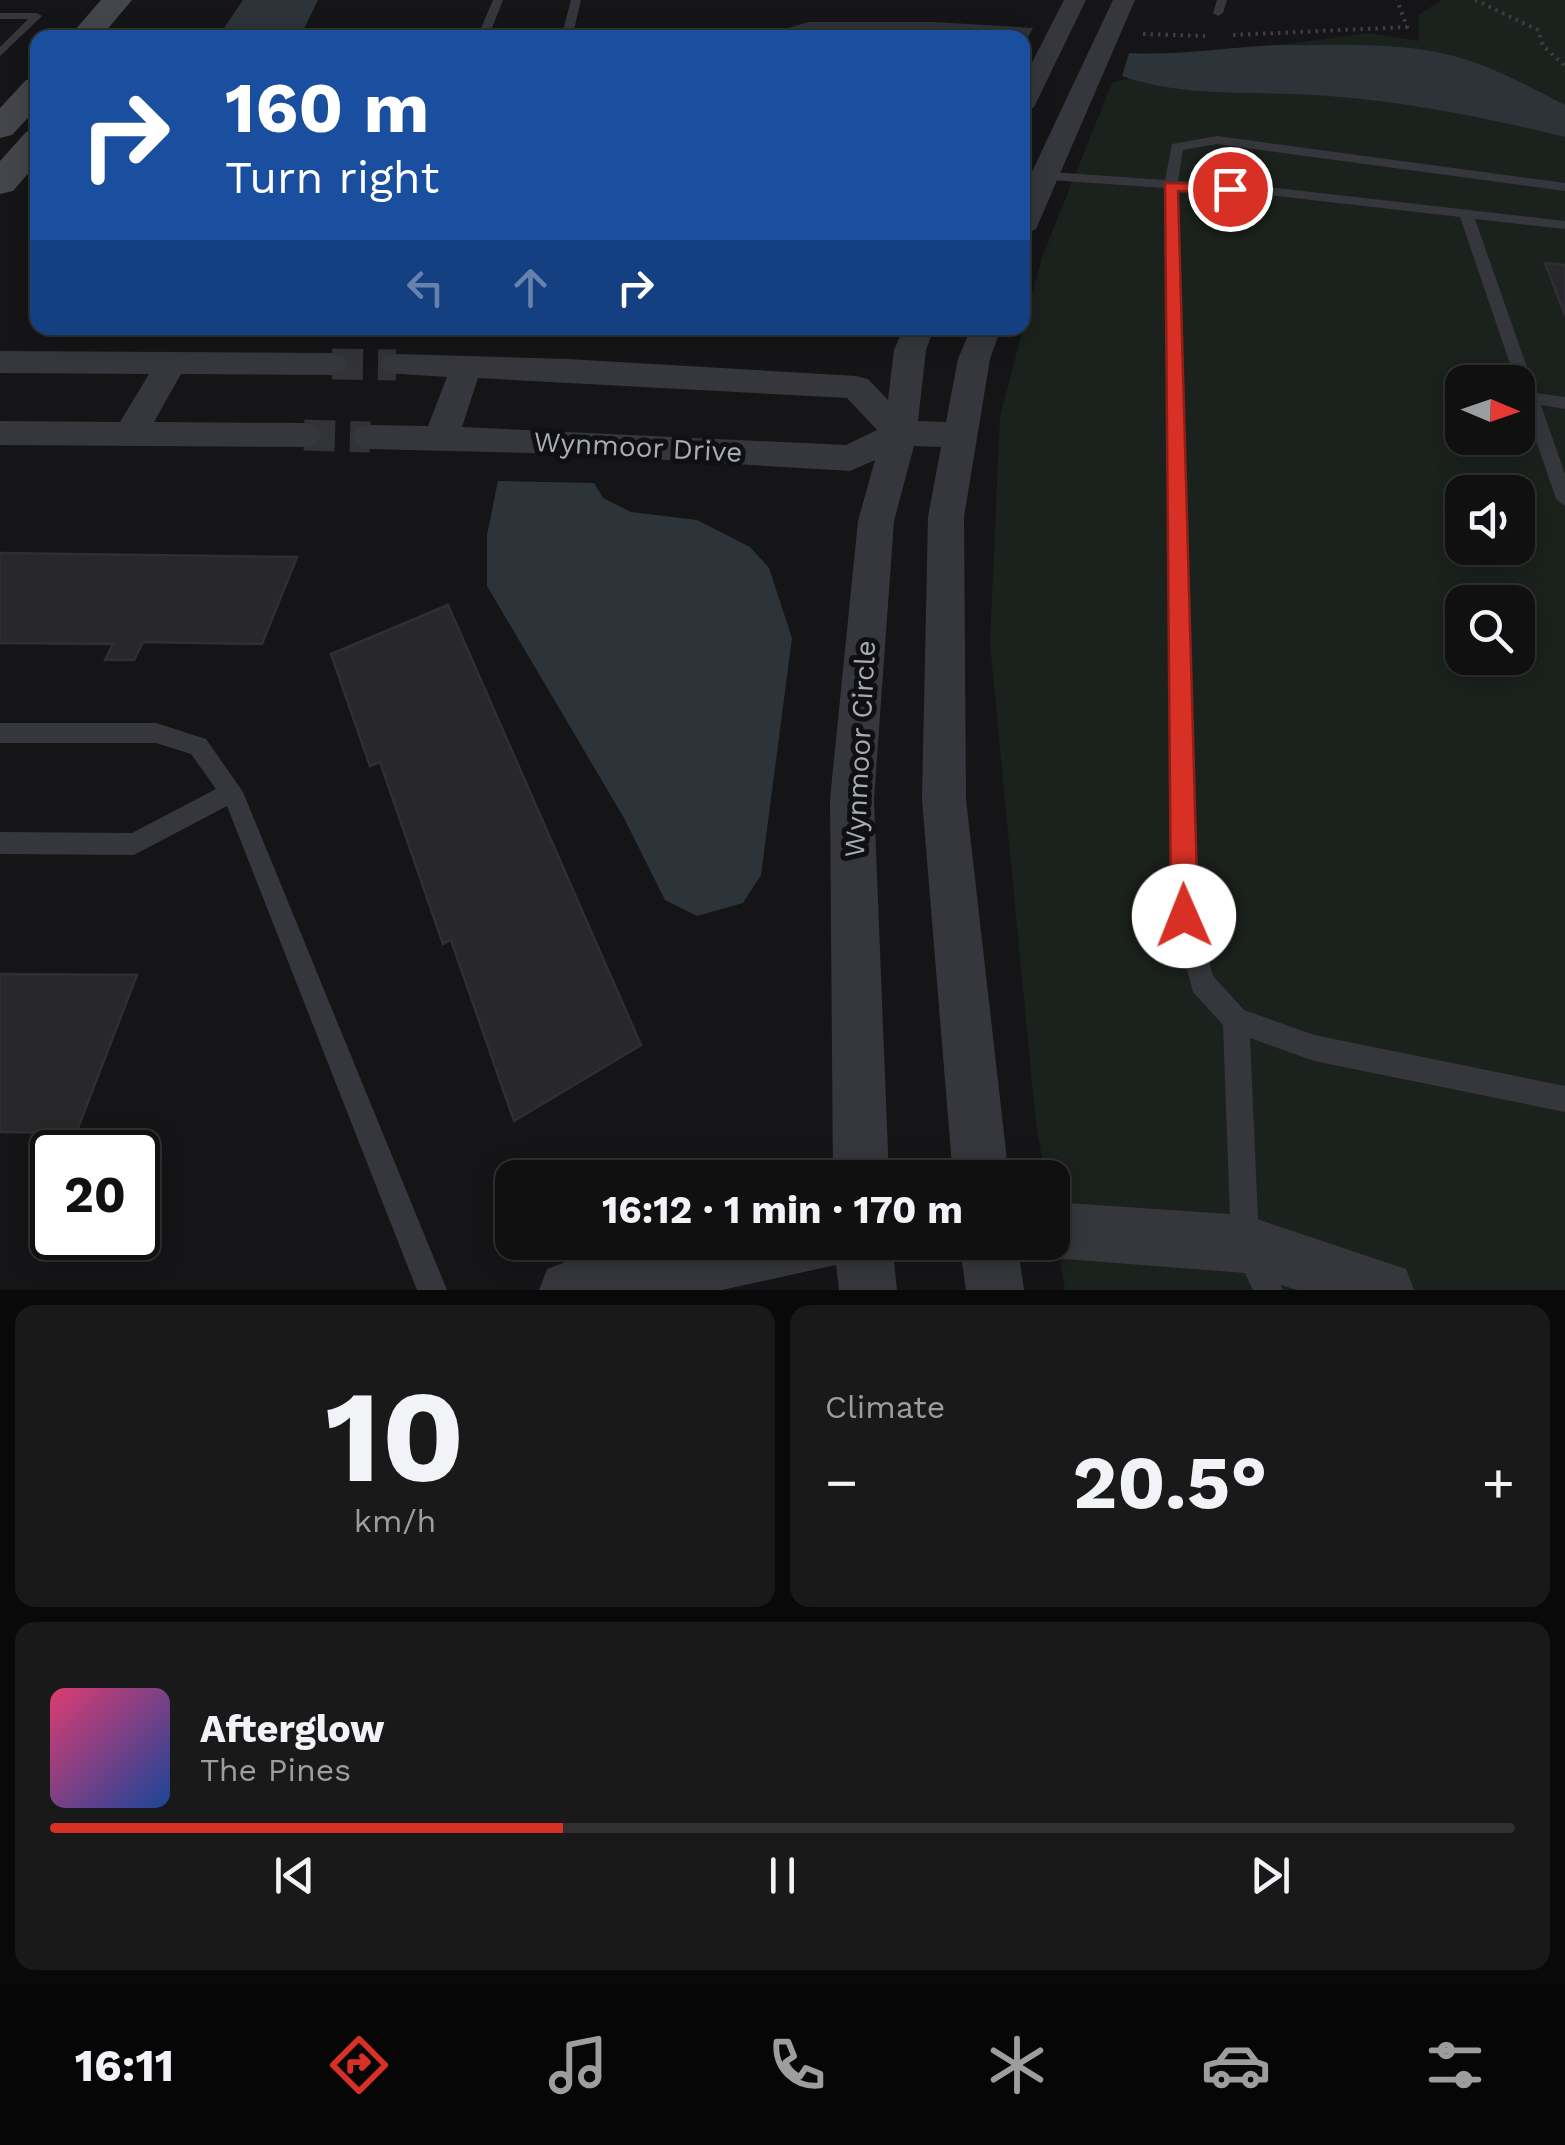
<!DOCTYPE html>
<meta charset="utf-8">
<style>
body{margin:0;font-family:"Work Sans",sans-serif;background:#19191a;color:#f1f3f6;height:100vh;display:flex;flex-direction:column;font-size:38px;white-space:nowrap}
*{box-sizing:border-box;margin:0}
p{font-size:32px;color:#9c9d9f}
.icon{flex:none;width:55px;height:55px;fill:none;stroke:currentColor;stroke-width:2;stroke-linecap:round;stroke-linejoin:round}
.map{position:relative;height:1290px;overflow:hidden}
.side{display:flex;flex-direction:column;gap:15px;padding:15px;background:#090909;flex:1}
.side>*{flex:none}
.hud{position:absolute;left:30px;top:30px;width:1000px;height:305px;border-radius:20px;box-shadow:0 5px 25px #0003,0 0 0 2px #303031;background:#1a4fa0;color:#fff;overflow:hidden}
.needle{width:65px;rotate:92deg}
.tools{position:absolute;left:1445px;top:365px;display:grid;gap:20px}
.tools a{display:grid;place-items:center;width:90px;height:90px;border-radius:20px;background:#101011;box-shadow:0 5px 25px #0003,0 0 0 2px #303031;font-size:50px}
.speed{position:absolute;left:30px;top:1130px;display:flex;gap:20px;font-size:50px;font-weight:700;text-align:center}
.speed>*{display:grid;place-content:center;width:130px;height:130px;border-radius:50%;background:#101011;box-shadow:0 5px 25px #0003,0 0 0 2px #303031;line-height:1}
.speed .limit{border:5px solid #111;border-radius:15px;background:#fff;color:#111}
.pin{position:absolute;display:grid;place-items:center;width:85px;height:85px;color:#fff;margin:-42px;border:5px solid #fff;border-radius:50%;box-shadow:0 2px 10px #0007}
.me{position:absolute;width:110px;margin:-55px;rotate:359deg;stroke-linejoin:round;filter:drop-shadow(0 0 8px #0008)}
.turn{display:flex;align-items:center;gap:35px;height:210px;padding:0 30px;font-size:45px}
.turn .icon{width:130px;height:130px;stroke-width:2.5}
.turn b{display:block;font-size:70px;line-height:85px}
.lanes{display:flex;align-items:center;height:95px;padding:0 30px;background:#0003;justify-content:center;gap:50px;direction:ltr}
.lanes .off{opacity:.35}
.big{font-size:75px;font-weight:700;line-height:1.1}
.side .tile{flex:1;display:flex;flex-direction:column;justify-content:center;gap:15px;min-width:0;padding:0 35px;border-radius:20px;background:#19191a}
.side .dial{align-items:center;gap:0}
.dial b{font-size:130px;line-height:1}
.song{display:flex;align-items:center;gap:30px}
.cover{width:120px;height:120px;border-radius:15px;background:linear-gradient(135deg,hsl(340 70% 55%),hsl(220 70% 35%))}
.played{height:10px;border-radius:5px;background:linear-gradient(90deg,#d93025 35%,#303031 35%)}
.keys{display:flex;justify-content:space-around;direction:ltr}
.heat{display:flex;justify-content:space-between;align-items:center;font-size:55px;direction:ltr}
.side .tiles{flex:1;display:grid;gap:15px;grid-template-columns:1fr 1fr}
.tile:last-child{grid-column:span 2}
.trip{position:absolute;left:495px;top:1160px;width:575px;height:100px;border-radius:20px;background:#101011;box-shadow:0 5px 25px #0003,0 0 0 2px #303031;font-weight:700;line-height:100px;text-align:center}
.dock{display:flex;height:160px;justify-content:space-around;align-items:center;background:#060607;color:#9c9d9f}
.dock .icon{width:70px;height:70px}
.dock .on{color:#d93025}
.dock b{font-size:45px;color:#f1f3f6}
.map>svg:first-child{display:block}
</style>
<div class="map">
<svg width="1565" height="1290" viewBox="0 0 1565 1290">
<rect width="100%" height="100%" fill="#151517"/>
<!-- green -->
<path fill="#1b211c" fill-rule="evenodd" d="M1442,0h123v1290h-500l-12,-71 -1,-41h-7l-10,-63 -45,-472 10,-227 42,-159 70,-174 119,-31 137,-19 51,8 -1,-26zM1462,382h56v56h-56zM1462,492h56v56h-56zM1462,602h56v56h-56z"/>
<!-- water -->
<g fill="#2c343a">
<path d="M243,0h75l-18,37h-82z"/>
<path d="M809,22h124l100,6 -10,18 -1,-8 -265,-1z"/>
<path d="M1277,45c56,1 118,-4 173,10 40,10 78,31 115,50v32c-78,-19 -156,-35 -236,-41 -68,-6 -143,3 -207,-20l7,-23c50,3 98,-6 148,-8z"/>
<path d="M498,481l96,2 9,15 28,14 66,8 53,27 19,21 23,70 -31,237 -18,28 -46,13 -32,-16 -41,-82 -137,-232v-51z"/>
</g>
<!-- building -->
<g fill="#28282b" stroke="#2f2f33" stroke-width="2.5">
<path d="M1545,263l20,2v50z"/>
<path d="M0,553l297,4 -35,87 -119,-2 -9,18h-29l8,-16 -113,-1z"/>
<path d="M448,605l193,440 -127,76 -63,-181 -8,4 -63,-182 -10,4 -39,-112z"/>
<path d="M0,974l137,1 -61,158 -76,-1z"/>
</g>
<g fill="none" stroke-linecap="round" stroke-linejoin="round">
<!-- minor-tunnel -->
<g stroke="#323337" stroke-width="31" stroke-dasharray="31 15" stroke-linecap="butt">
<path d="M332,364l64,1"/>
<path d="M304,435l66,2"/>
</g>
<!-- path -->
<g stroke="#3c3e42" stroke-width="4" stroke-dasharray="2.5 5" stroke-linecap="butt">
<path d="M1475,0l63,30 5,16 22,20"/>
<path d="M1143,34l62,2"/>
<path d="M1233,35l174,-8 -10,-27"/>
</g>
<!-- service -->
<g fill="#36373c" fill-rule="evenodd">
<path d="M493,0h10l-15,38h-11z"/>
<path d="M571,0h10l-9,38h-11z"/>
<path d="M1217,0h10l-4,13 -5,3 -5,-3z"/>
<path d="M0,13h37l5,3 -42,40v-9l28,-28h-28z"/>
<path d="M1217,136l348,47v8l-348,-47 -34,6 -5,31 81,5 306,35v8l-90,-10 61,174 29,4v12l-24,-4 24,69v32l-9,-7 -96,-282 -201,-23 -81,-5 18,727 17,60 31,34 70,25 251,51v26l-251,-51 -64,-23 9,204 24,48h-30l-22,-46 -8,-219 -30,-33 -21,-76 -8,-728 -142,-10v-8l143,10 7,-36z"/>
<path d="M0,723h156l50,16 37,53 204,498h-30l-190,-484 -93,49 -134,-1v-22l132,1 84,-44 -25,-35 -35,-11h-156z"/>
</g>
<!-- minor -->
<g fill="#36373c" fill-rule="evenodd">
<path d="M1064,0h22l-52,107 -12,7v-32z"/>
<path d="M1113,0h22l-99,229 -14,8v-44z"/>
<path d="M904,328h30l-8,22 -8,71 28,1 12,-63 13,-31h30l-11,31 -26,158 2,282 43,379h-56l-31,-379 6,-282 13,-70 -27,-1 -20,75 -20,278 15,379h-56l-3,-379 28,-278 17,-61 -25,11 -281,-17 -199,-5 -12,-3 -5,-9 5,-9 12,-3 58,1 19,-49 -62,-4 -5,-8 5,-8 11,-3 172,5 288,17 12,3 20,21 6,-50zM478,378l369,20 30,32 -31,15 -384,-18z"/>
<path d="M0,351l332,2 11,3 5,8 -5,8 -11,3 -151,-1 -27,48 150,1 12,3 5,9 -5,9 -12,3 -304,-2v-24l120,1 29,-48 -149,-1z"/>
<path d="M1052,1202l193,13 161,54 8,21h-117l-52,-17 -193,-15 -20,-8 -3,-8h23z"/>
<path d="M666,1242h226l5,48h-58l-3,-25 -114,25h-183l8,-21 21,-8z"/>
<path d="M959,1242h58l7,48h-58z"/>
</g>
<!-- secondary -->
<g fill="#44464b" fill-rule="evenodd">
<path d="M101,0h31l-32,38h-32z"/>
<path d="M38,77v30l-26,28 -12,3v-30l26,-28z"/>
<path d="M38,129v33l-25,29 -13,3v-33l26,-29z"/>
</g>
</g>
<!-- route -->
<path fill="#d93025" stroke="#8d1f18" stroke-width="2.5" d="M1165,183l65,1 7,5 -7,4 -52,-2 20,725 -4,9 -10,4 -9,-4 -4,-9z"/>
<g text-anchor="middle" dominant-baseline="central" stroke-width="10" stroke-linejoin="round" paint-order="stroke">
<!-- street labels -->
<g font-size="28" fill="#a7acb6" stroke="#101012">
<text transform="translate(638 447) rotate(3)">Wynmoor Drive</text>
<text transform="translate(860 749) rotate(-87)">Wynmoor Circle</text>
</g>
</g>
</svg>
<div class="tools">
<a><svg class="needle" viewBox="-14 -14 28 28"><path d="M0-13l5 13h-10z" fill="#e53935"/><path d="M0 13l5-13h-10z" fill="#9c9d9f"/></svg></a>
<a><svg class="icon" aria-label="sound" viewBox="0 0 24 24"><path d="M4 9h4l5-4v14l-5-4H4zM17 9q2 3 0 6"/></svg></a>
<a><svg class="icon" aria-label="search" viewBox="0 0 24 24"><circle cx="10" cy="10" r="6"/><path d="M15 15l6 6"/></svg></a>
</div>
<div class="speed"><div class="limit">20</div></div>
<div class="pin" style="left:1230px;top:189px;background:#d93025"><svg class="icon" aria-label="arrive" viewBox="0 0 24 24"><path d="M6 21V4h12l-3 4 3 4H6"/></svg></div>
<svg class="me" style="left:1184px;top:916px" viewBox="-20 -20 40 40"><circle r="19" fill="#fff"/><path d="M0-13L10 11 0 6-10 11z" fill="#d93025"/></svg>
<div class="trip">16:12 · 1 min · 170 m</div>
<div class="hud">
<div class="turn"><svg class="icon" aria-label="right" viewBox="0 0 24 24"><path d="M7 20v-9h11M14 6l5 5-5 5"/></svg><div><b>160 m</b>Turn right</div></div>
<div class="lanes"><svg class="icon off" aria-label="left" viewBox="0 0 24 24"><path d="M17 20v-9H6M10 6l-5 5 5 5"/></svg><svg class="icon off" aria-label="ahead" viewBox="0 0 24 24"><path d="M12 20V5M6 11l6-6 6 6"/></svg><svg class="icon" aria-label="right" viewBox="0 0 24 24"><path d="M7 20v-9h11M14 6l5 5-5 5"/></svg></div>
</div>
</div>
<section class="side">
<div class="tiles">
<div class="tile dial"><b>10</b><p>km/h</p></div>
<div class="tile"><p>Climate</p>
<div class="heat"><a>−</a><b class="big">20.5°</b><a>+</a></div>
</div>
<div class="tile">
<div class="song"><i class="cover"></i><div><b>Afterglow</b><p>The Pines</p></div></div>
<div class="played"></div>
<div class="keys"><svg class="icon" aria-label="previous" viewBox="0 0 24 24"><path d="M18 5L8 12l10 7zM5 5v14"/></svg><svg class="icon" aria-label="pause" viewBox="0 0 24 24"><path d="M8 5v14M16 5v14"/></svg><svg class="icon" aria-label="next" viewBox="0 0 24 24"><path d="M6 5l10 7-10 7zM19 5v14"/></svg></div>
</div>
</div>
</section>
<nav class="dock">
<b>16:11</b>
<svg class="icon on" aria-label="directions" viewBox="0 0 24 24"><path d="M12 3l9 9-9 9-9-9zM9 14v-3h6M13 9l2 2-2 2"/></svg>
<svg class="icon" aria-label="music" viewBox="0 0 24 24"><path d="M9 18V5l10-2v13"/><circle cx="6" cy="18" r="3"/><circle cx="16" cy="16" r="3"/></svg>
<svg class="icon" aria-label="phone" viewBox="0 0 24 24"><path d="M5 4h4l2 5-3 2q2 4 5 5l2-3 5 2v4C11 20 4 13 5 4z"/></svg>
<svg class="icon" aria-label="climate" viewBox="0 0 24 24"><path d="M12 3v18M4 7l16 10M4 17L20 7"/></svg>
<svg class="icon" aria-label="car" viewBox="0 0 24 24"><path d="M5 17H2v-5l4-1 3-4h7l3 4 3 1v5h-3M9 17h6M6 11h13"/><circle cx="7" cy="17" r="2"/><circle cx="17" cy="17" r="2"/></svg>
<svg class="icon" aria-label="filters" viewBox="0 0 24 24"><path d="M4 7h16M4 17h16"/><circle cx="9" cy="7" r="2"/><circle cx="15" cy="17" r="2"/></svg>
</nav>
